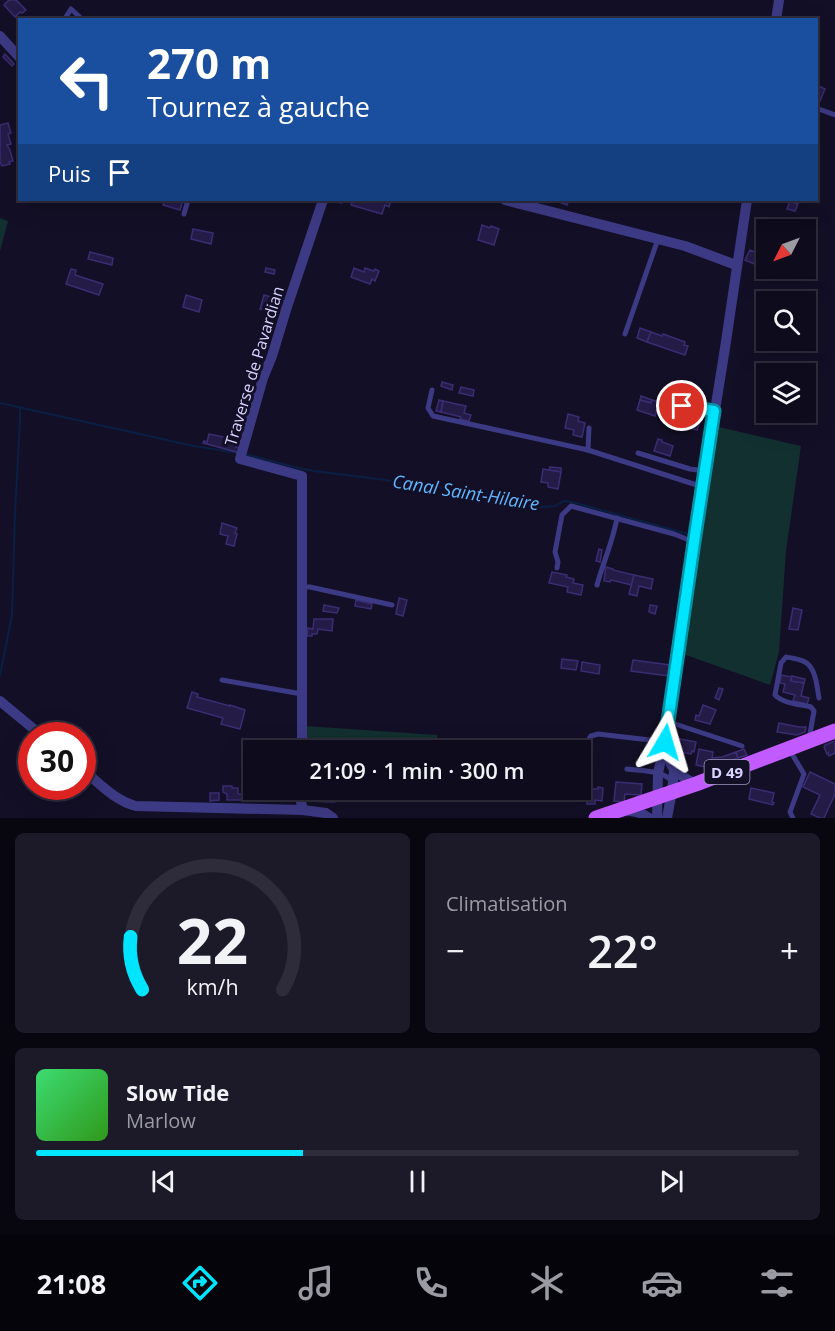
<!DOCTYPE html>
<html lang="fr">
<meta charset="utf-8">
<style>
body{margin:0;font-family:"Open Sans",sans-serif;background:#1c1929;color:#f1f3f6;height:100vh;display:flex;flex-direction:column;font-size:22px;white-space:nowrap}
*{box-sizing:border-box;margin:0}
p{font-size:20px;color:#9b9ba3}
.icon{flex:none;width:33px;height:33px;fill:none;stroke:currentColor;stroke-width:2;stroke-linecap:round;stroke-linejoin:round}
.map{position:relative;height:818px;overflow:hidden}
.side{display:flex;flex-direction:column;gap:15px;padding:15px;background:#08060f;flex:1}
.side>*{flex:none}
.guide{position:absolute;left:18px;top:18px;width:800px;height:183px;border-radius:0px;box-shadow:0 6px 24px #0002,0 0 0 2px #2e2b3b;background:#1a4fa0;color:#fff;overflow:hidden}
.needle{width:39px;rotate:228deg}
.controls{position:absolute;left:756px;top:219px;display:grid;gap:12px}
.controls a{display:grid;place-items:center;width:60px;height:60px;border-radius:0px;background:#0e0b1c;box-shadow:0 6px 24px #0002,0 0 0 2px #2e2b3b;font-size:30px}
.speed{position:absolute;left:18px;top:722px;display:flex;gap:12px;font-size:30px;font-weight:700;text-align:center}
.speed>*{display:grid;place-content:center;width:78px;height:78px;border-radius:50%;background:#0e0b1c;box-shadow:0 6px 24px #0002,0 0 0 2px #2e2b3b;line-height:1}
.speed .limit{border:9px solid #d22;background:#fff;color:#111}
.pin{position:absolute;display:grid;place-items:center;width:51px;height:51px;color:#fff;margin:-26px;border:3px solid #fff;border-radius:50%;box-shadow:0 2px 6px #0007}
.me{position:absolute;width:66px;margin:-33px;rotate:7deg;stroke-linejoin:round;filter:drop-shadow(0 0 4px #0008)}
.turn{display:flex;align-items:center;gap:21px;height:126px;padding:0 30px;font-size:27px}
.turn .icon{width:78px;height:78px;stroke-width:2.5}
.turn b{display:block;font-size:42px;line-height:51px}
.then{display:flex;align-items:center;height:57px;padding:0 30px;background:#0003;gap:12px;font-size:22px}
.big{font-size:45px;font-weight:600;line-height:1.1}
.side .widget{flex:1;display:flex;flex-direction:column;justify-content:center;gap:9px;min-width:0;padding:0 21px;border-radius:9px;background:#1c1929}
.side .dial{align-items:center;gap:0}
.dial svg{height:156px;overflow:visible;fill:none;stroke:#2e2b3b;stroke-width:7;stroke-linecap:round;text-anchor:middle}
.dial text{fill:#f1f3f6;stroke:none}
.song{display:flex;align-items:center;gap:18px}
.cover{width:72px;height:72px;border-radius:9px;background:linear-gradient(135deg,hsl(140 70% 55%),hsl(110 70% 35%))}
.played{height:6px;border-radius:3px;background:linear-gradient(90deg,#00e5ff 35%,#2e2b3b 35%)}
.keys{display:flex;justify-content:space-around;direction:ltr}
.heat{display:flex;justify-content:space-between;align-items:center;font-size:33px;direction:ltr}
.side .tiles{flex:1;display:grid;gap:15px;grid-template-columns:1fr 1fr}
.widget:last-child{grid-column:span 2}
.trip{position:absolute;left:243px;top:740px;width:348px;height:60px;border-radius:0px;background:#0e0b1c;box-shadow:0 6px 24px #0002,0 0 0 2px #2e2b3b;font-weight:600;line-height:60px;text-align:center}
.menu{display:flex;height:96px;justify-content:space-around;align-items:center;background:#06040b;color:#9b9ba3}
.menu .icon{width:42px;height:42px}
.menu .current{color:#00e5ff}
.menu b{font-size:27px;color:#f1f3f6}
.map>svg:first-child{display:block}
</style>
<div class="map">
<svg width="835" height="818" viewBox="0 0 835 818">
<rect width="100%" height="100%" fill="#130f26"/>
<!-- green -->
<g fill="#12302f">
<path d="M0,218l8,3 -8,30z"/>
<path d="M719,427l82,19 -15,105 -7,101 -9,33 -87,-31z"/>
<path d="M306,726l131,9v15h-131z"/>
<path d="M338,789h99v12l-100,1z"/>
</g>
<g fill="none" stroke-linecap="round" stroke-linejoin="round">
<!-- stream -->
<g stroke="#0a1f44" stroke-width="2">
<path d="M0,403l194,43 44,7"/>
<path d="M245,454l49,13 20,4 72,9 37,7 47,3 38,6 33,11 14,-1 9,-5 12,2 112,31"/>
<path d="M0,675l12,-60 3,-102 5,-92v-14"/>
</g>
</g>
<!-- building -->
<g fill="#241b47" stroke="#3b2d73" stroke-width="1.5">
<path d="M9,0h7l10,10 -4,3 -2,-1 -5,5 -11,-12z"/>
<path d="M5,54l9,10 -2,2 -9,-9z"/>
<path d="M816,85l9,4 -5,12 -1,-1 -2,5 -1,-1z"/>
<path d="M8,123l3,10 -3,1 3,10 -4,1 3,5 3,11 -4,1 1,2 -8,2 -2,-4v-37z"/>
<path d="M165,200h18l-3,10 -17,-5z"/>
<path d="M338,200h53l-2,7 -4,-2 -3,9 -31,-9 1,-2 -10,-3 -1,3 -3,-1z"/>
<path d="M554,200h15l-2,5z"/>
<path d="M790,201l8,3 -3,7 -8,-2z"/>
<path d="M482,225l8,3 1,-2 8,3 -5,16 -16,-5z"/>
<path d="M193,229l20,4 -2,11 -20,-5z"/>
<path d="M806,230l5,3 -4,11 -1,-1z"/>
<path d="M750,250l16,7v11h6l-1,3 -26,-11z"/>
<path d="M90,252l23,6 -1,7 -24,-6z"/>
<path d="M266,268l9,2 -1,4 -9,-2z"/>
<path d="M354,268l10,4 1,-4 9,3 1,-2 4,2 -4,10 -3,-2 -2,5 -19,-7z"/>
<path d="M71,269l5,1 -1,5 28,9 -4,11 -33,-11z"/>
<path d="M276,287l6,1 -2,8 -6,-1z"/>
<path d="M186,295l16,5 -3,12 -16,-5z"/>
<path d="M264,295l21,6 -3,9 -14,-4 -2,5 -6,-2z"/>
<path d="M640,328l11,4 -4,10 -10,-4z"/>
<path d="M651,332l11,4 1,-2 22,8 -1,3 4,1 -3,9 -38,-13z"/>
<path d="M442,382l11,3 -1,5 -11,-4z"/>
<path d="M461,387l13,3 -1,6 -14,-3z"/>
<path d="M641,396l11,4 -1,3 -11,-3z"/>
<path d="M242,400l12,2 -5,24 -12,-2z"/>
<path d="M439,400l4,1 -2,11 -5,-1z"/>
<path d="M640,400l11,3 1,-3 7,2 -4,14 -18,-6z"/>
<path d="M443,401l23,5 -2,7 7,2 -2,6 -9,-2 1,-2 -20,-5z"/>
<path d="M676,411l25,8 -4,11 -24,-7z"/>
<path d="M568,414l11,3 -1,4 7,2 -3,14 -9,-2 1,-5 -9,-2z"/>
<path d="M209,434l29,6 -2,7 5,1 -1,5 -37,-10 1,-2 3,1z"/>
<path d="M658,439l4,1v2l11,4 -3,10 -16,-5z"/>
<path d="M550,467l11,1v4l-12,-2z"/>
<path d="M543,469l18,3 -3,17 -10,-2v-4l-7,-1z"/>
<path d="M222,523l15,5 -2,5 2,1 -3,12 -8,-2 2,-8 -8,-2z"/>
<path d="M599,549l3,1 -2,12 -4,-1z"/>
<path d="M606,567l7,2v1l21,5 -2,10 -21,-5 -1,2 -6,-1z"/>
<path d="M552,572l15,3 -1,2 8,2 -1,4 10,2 -2,10 -14,-3 1,-5 -19,-4z"/>
<path d="M634,575l19,4 -2,10 -12,-3 -2,10 -8,-2z"/>
<path d="M399,598l8,2 -4,16 -7,-2z"/>
<path d="M356,600l16,4 -1,5 -16,-3z"/>
<path d="M324,605l15,3 -2,5 -14,-2z"/>
<path d="M650,605l7,1 -2,8 -6,-2z"/>
<path d="M793,608l9,2 -4,20 -9,-1z"/>
<path d="M314,619h19l-1,12 -14,-2 -1,5h-5v2h-5l1,-8 5,1z"/>
<path d="M562,659l16,2 -2,9 -15,-2z"/>
<path d="M633,660l37,5 -1,11 -38,-5z"/>
<path d="M582,662l18,3 -1,9 -18,-3z"/>
<path d="M781,675l11,2 -1,4 13,2 -3,13 8,2 -2,6 -14,-3 2,-6 -12,-3 2,-8 -5,-1z"/>
<path d="M792,676l13,3 -1,4 -13,-2z"/>
<path d="M719,688l4,1 -4,11 -4,-2z"/>
<path d="M192,692l6,2 -1,3 33,9v-1l15,5 -5,19 -19,-5 2,-6 -36,-10z"/>
<path d="M703,705l13,5 -6,14 -15,-4 1,-5 3,1z"/>
<path d="M779,723l20,4h7l-1,5 -8,3 -20,-3z"/>
<path d="M675,738l21,4 -2,10 -2,-1 -1,3 -18,-3z"/>
<path d="M835,741v12l-6,3 -1,-3 -1,1 -3,-7 1,-2z"/>
<path d="M699,749l14,3 -1,6 10,-1 14,-5 2,6 -14,5 -14,1v4l-14,-3z"/>
<path d="M744,749l3,6 -9,3 -2,-6z"/>
<path d="M810,772l25,12v10l-11,24h-4l-9,-4 9,-19 -17,-8z"/>
<path d="M616,782l26,2 -1,11 -16,-1 -1,8 -10,-1z"/>
<path d="M223,786h9v2h6v6h4v6h-15v-6l-4,-2z"/>
<path d="M598,787l5,1 -1,13 -7,-1v4h-8l1,-9 3,1v-7h7z"/>
<path d="M751,788l23,5 -2,9 2,1 -1,2 -24,-6z"/>
<path d="M335,791v6h-5v3h2l2,2 -27,-1 -1,-9z"/>
<path d="M210,793h9v7l-9,1z"/>
</g>
<g fill="none" stroke-linecap="round" stroke-linejoin="round">
<!-- lane -->
<g stroke="#3d3a85" stroke-width="5">
<path d="M64,20l7,-11 12,11"/>
<path d="M816,108l19,7"/>
<path d="M184,214l4,-14"/>
<path d="M625,334l33,-95"/>
<path d="M432,390l-4,18 5,8 155,34 115,37"/>
<path d="M682,406l32,5"/>
<path d="M588,450l1,-22"/>
<path d="M638,453l52,16 15,2"/>
<path d="M557,568l1,-6 -3,-10 7,-37 9,-9 103,28 20,8"/>
<path d="M597,585c6,-22 16,-44 20,-67"/>
<path d="M302,587h8l82,18"/>
<path d="M222,680l80,14"/>
<path d="M669,722l73,24"/>
<path d="M809,739l5,-28 -3,-4c-12,-3 -27,-3 -36,-12l6,-32 5,-6c6,1 14,2 19,5 11,6 12,25 14,36"/>
<path d="M789,749l15,25 -14,38 3,6"/>
<path d="M583,755l3,-12 5,-7 7,-2 52,6 15,-1"/>
<path d="M627,769c15,2 33,1 44,11"/>
</g>
<!-- street -->
<g stroke="#3d3a85" stroke-width="10">
<path d="M776,20l3,-20"/>
<path d="M0,36l20,22"/>
<path d="M505,200l180,46 51,19"/>
<path d="M0,701l41,34"/>
<path d="M665,745c5,24 9,28 31,39"/>
<path d="M302,750v-274l-62,-17 23,-81 9,-22 14,-46 37,-110"/>
<path d="M82,769c17,14 33,32 54,37l167,4 23,3 7,5"/>
<path d="M302,789l-1,13 2,8"/>
<path d="M623,810c10,1 18,2 26,8"/>
<path d="M657,818l1,-45 7,-31 29,-200 31,-194 22,-148"/>
<path d="M667,818l5,-27 2,-20"/>
</g>
<!-- primary -->
<path stroke="#c25bff" stroke-width="15" d="M596,818l100,-34 139,-53"/>
</g>
<g fill="none" stroke-linecap="round" stroke-linejoin="round">
<defs>
<path id="route" d="M665,742l29,-200 20,-131 -32,-5"/>
</defs>
<!-- route casing -->
<use href="#route" stroke="#0095a6" stroke-width="15"/>
<!-- route -->
<use href="#route" stroke="#00e5ff" stroke-width="10"/>
</g>
<g text-anchor="middle" dominant-baseline="central" stroke-width="6" stroke-linejoin="round" paint-order="stroke">
<!-- shield labels -->
<rect fill="#130f26" stroke="#9e99be" stroke-width="1.5" x="704.5" y="760" width="45" height="24" rx="4.5"/>
<g font-size="15" font-weight="bold" fill="#d9d4ff">
<text x="727" y="772">D 49</text>
</g>
<!-- street labels -->
<g font-size="16" fill="#d9d4ff" stroke="#130f26">
<text transform="translate(254 366) rotate(-73)">Traverse de Pavardian</text>
</g>
<!-- water labels -->
<g font-size="18" font-style="italic" fill="#62b6ff" stroke="#130f26">
<text transform="translate(466 492) rotate(9)">Canal Saint-Hilaire</text>
</g>
</g>
</svg>
<div class="controls">
<a><svg class="needle" viewBox="-14 -14 28 28"><path d="M0-13l5 13h-10z" fill="#e53935"/><path d="M0 13l5-13h-10z" fill="#9b9ba3"/></svg></a>
<a><svg class="icon" aria-label="search" viewBox="0 0 24 24"><circle cx="10" cy="10" r="6"/><path d="M15 15l6 6"/></svg></a>
<a><svg class="icon" aria-label="layers" viewBox="0 0 24 24"><path d="M12 4l9 5-9 5-9-5zM3 14l9 5 9-5"/></svg></a>
</div>
<div class="speed"><div class="limit">30</div></div>
<div class="pin" style="left:682px;top:406px;background:#d93025"><svg class="icon" aria-label="arrive" viewBox="0 0 24 24"><path d="M6 21V4h12l-3 4 3 4H6"/></svg></div>
<svg class="me" style="left:665px;top:742px" viewBox="-20 -20 40 40"><path d="M0-17L14 15 0 8-14 15z" fill="#00e5ff" stroke="#fff" stroke-width="4"/></svg>
<div class="trip">21:09 · 1 min · 300 m</div>
<div class="guide">
<div class="turn"><svg class="icon" aria-label="left" viewBox="0 0 24 24"><path d="M17 20v-9H6M10 6l-5 5 5 5"/></svg><div><b>270 m</b>Tournez à gauche</div></div>
<div class="then">Puis<svg class="icon" aria-label="arrive" viewBox="0 0 24 24"><path d="M6 21V4h12l-3 4 3 4H6"/></svg></div>
</div>
</div>
<section class="side">
<div class="tiles">
<div class="widget dial"><svg viewBox="0 0 100 80">
<path d="M14 69A42 42 0 1 1 86 69"/>
<path d="M14 69A42 42 0 0 1 8 42" stroke="#00e5ff"/>
<text x="50" y="56" font-size="32" font-weight="700">22</text>
<text x="50" y="72" font-size="11">km/h</text>
</svg></div>
<div class="widget"><p>Climatisation</p>
<div class="heat"><a>−</a><b class="big">22°</b><a>+</a></div>
</div>
<div class="widget">
<div class="song"><i class="cover"></i><div><b>Slow Tide</b><p>Marlow</p></div></div>
<div class="played"></div>
<div class="keys"><svg class="icon" aria-label="previous" viewBox="0 0 24 24"><path d="M18 5L8 12l10 7zM5 5v14"/></svg><svg class="icon" aria-label="pause" viewBox="0 0 24 24"><path d="M8 5v14M16 5v14"/></svg><svg class="icon" aria-label="next" viewBox="0 0 24 24"><path d="M6 5l10 7-10 7zM19 5v14"/></svg></div>
</div>
</div>
</section>
<nav class="menu">
<b>21:08</b>
<svg class="icon current" aria-label="directions" viewBox="0 0 24 24"><path d="M12 3l9 9-9 9-9-9zM9 14v-3h6M13 9l2 2-2 2"/></svg>
<svg class="icon" aria-label="music" viewBox="0 0 24 24"><path d="M9 18V5l10-2v13"/><circle cx="6" cy="18" r="3"/><circle cx="16" cy="16" r="3"/></svg>
<svg class="icon" aria-label="phone" viewBox="0 0 24 24"><path d="M5 4h4l2 5-3 2q2 4 5 5l2-3 5 2v4C11 20 4 13 5 4z"/></svg>
<svg class="icon" aria-label="climate" viewBox="0 0 24 24"><path d="M12 3v18M4 7l16 10M4 17L20 7"/></svg>
<svg class="icon" aria-label="car" viewBox="0 0 24 24"><path d="M5 17H2v-5l4-1 3-4h7l3 4 3 1v5h-3M9 17h6M6 11h13"/><circle cx="7" cy="17" r="2"/><circle cx="17" cy="17" r="2"/></svg>
<svg class="icon" aria-label="filters" viewBox="0 0 24 24"><path d="M4 7h16M4 17h16"/><circle cx="9" cy="7" r="2"/><circle cx="15" cy="17" r="2"/></svg>
</nav>
